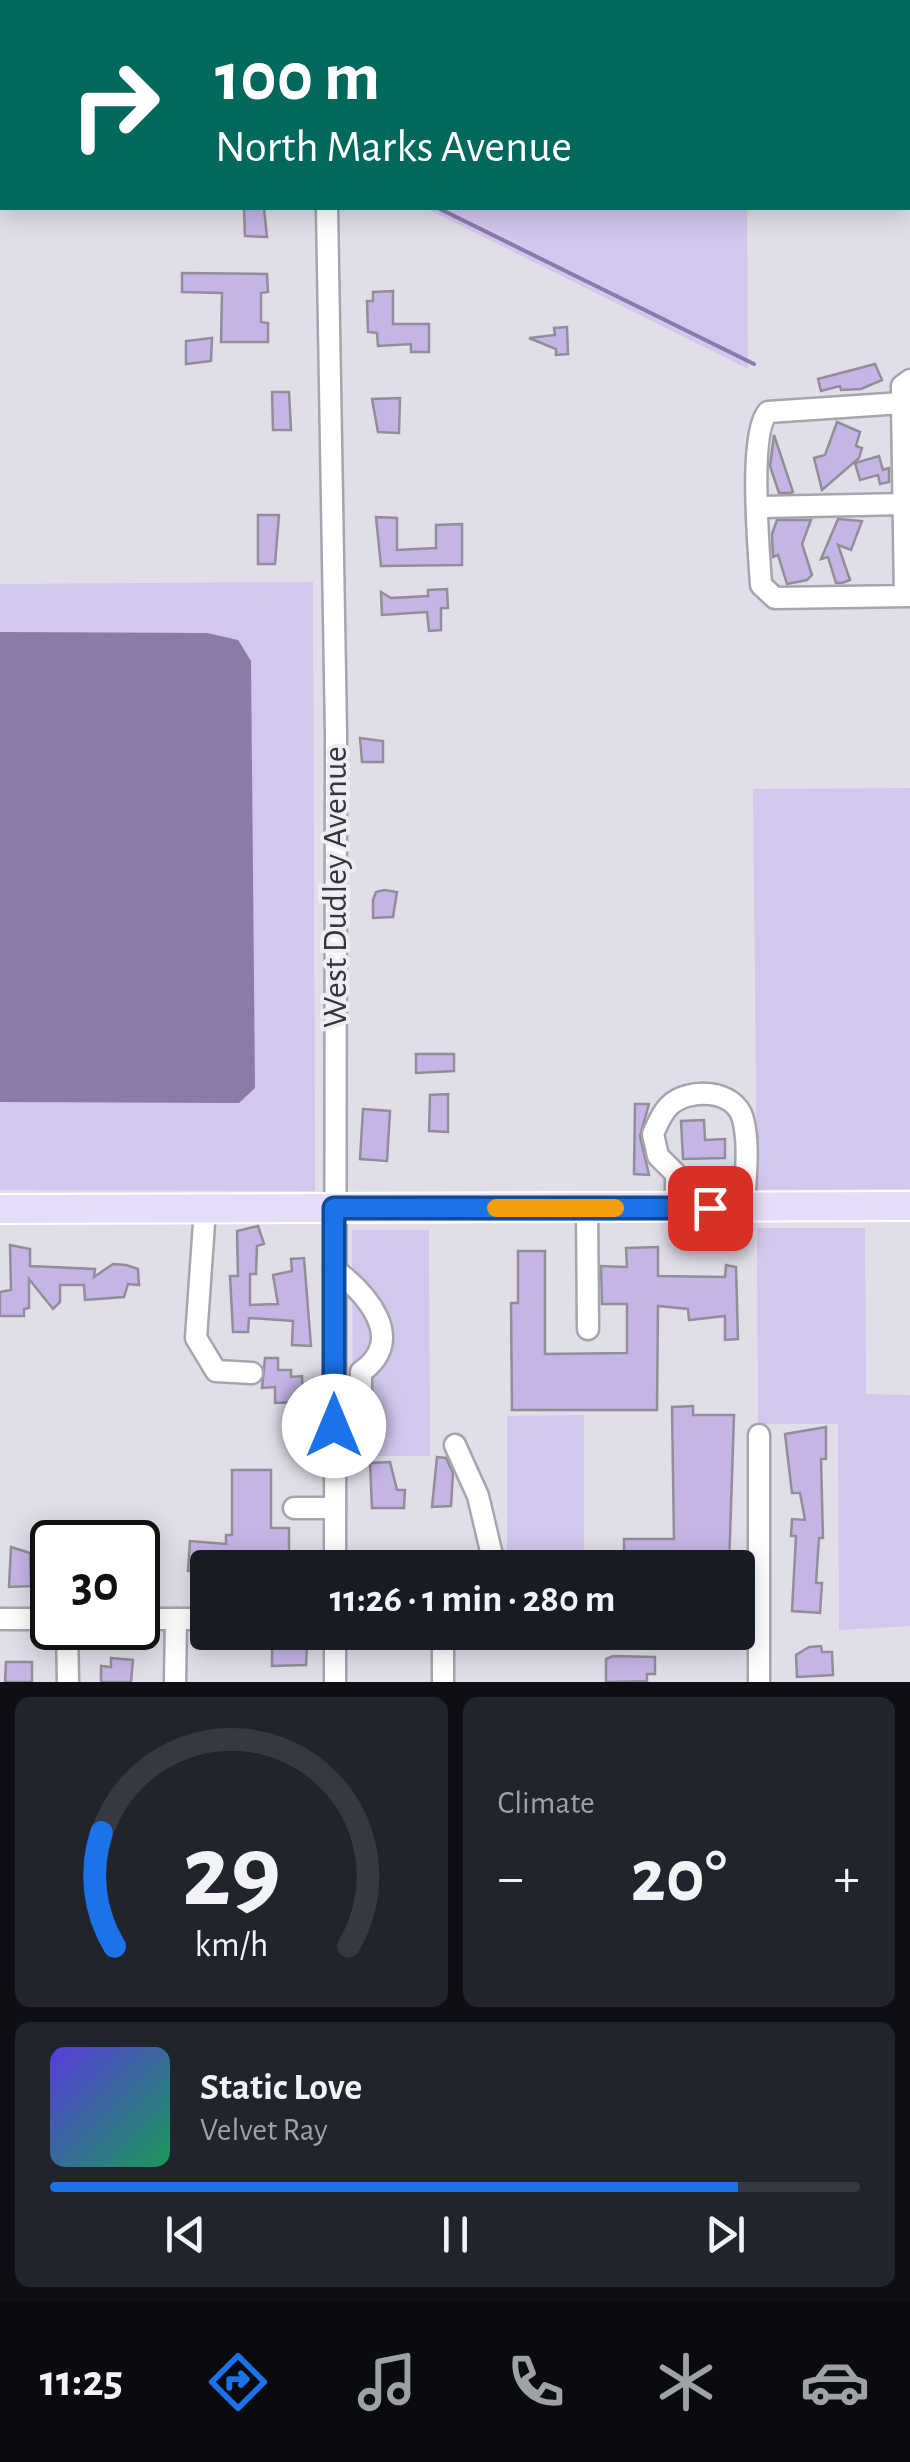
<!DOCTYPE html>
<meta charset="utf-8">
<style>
body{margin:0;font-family:"Alegreya Sans",sans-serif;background:#20242c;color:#f1f3f6;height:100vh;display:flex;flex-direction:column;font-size:38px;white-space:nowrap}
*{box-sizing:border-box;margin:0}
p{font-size:32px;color:#9ea1a6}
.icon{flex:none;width:55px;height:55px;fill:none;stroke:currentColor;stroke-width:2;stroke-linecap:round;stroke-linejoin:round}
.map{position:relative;height:1682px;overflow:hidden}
.details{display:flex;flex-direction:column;gap:15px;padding:15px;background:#0d0f14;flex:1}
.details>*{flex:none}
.top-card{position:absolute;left:0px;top:0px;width:910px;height:210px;box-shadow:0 5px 25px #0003;background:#00695c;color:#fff;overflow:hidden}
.speed{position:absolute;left:30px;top:1520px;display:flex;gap:20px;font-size:50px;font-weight:700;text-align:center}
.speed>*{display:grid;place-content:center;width:130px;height:130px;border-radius:50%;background:#171b24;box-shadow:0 5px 25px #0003;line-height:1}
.speed .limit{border:5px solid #111;border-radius:15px;background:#fff;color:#111}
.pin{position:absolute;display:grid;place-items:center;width:85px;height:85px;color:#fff;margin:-42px;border-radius:20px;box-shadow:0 5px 15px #0006}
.me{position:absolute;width:110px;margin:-55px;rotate:0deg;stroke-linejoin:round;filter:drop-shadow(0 0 8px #0008)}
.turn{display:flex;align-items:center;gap:35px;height:210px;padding:0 50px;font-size:45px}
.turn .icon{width:130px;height:130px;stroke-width:2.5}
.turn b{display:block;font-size:70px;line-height:85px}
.big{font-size:75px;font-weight:700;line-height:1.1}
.details .tile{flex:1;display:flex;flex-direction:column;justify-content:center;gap:15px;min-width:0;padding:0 35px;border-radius:15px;background:#20242c}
.details .dial{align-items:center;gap:0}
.dial svg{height:260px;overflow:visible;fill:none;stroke:#363941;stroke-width:7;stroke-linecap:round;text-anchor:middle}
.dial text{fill:#f1f3f6;stroke:none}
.song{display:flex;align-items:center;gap:30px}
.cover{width:120px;height:120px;border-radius:15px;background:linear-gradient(135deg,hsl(250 70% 55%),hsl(150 70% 35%))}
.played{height:10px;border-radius:5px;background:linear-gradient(90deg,#1a73e8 85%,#363941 85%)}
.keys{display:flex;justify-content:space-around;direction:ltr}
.heat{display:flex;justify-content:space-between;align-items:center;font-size:55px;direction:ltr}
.details .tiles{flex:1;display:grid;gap:15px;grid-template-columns:1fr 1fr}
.tile:last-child{grid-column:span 2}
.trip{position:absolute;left:190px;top:1550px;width:565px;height:100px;border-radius:10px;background:#171b24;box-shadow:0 5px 25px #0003;font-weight:700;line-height:100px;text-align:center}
.tabs{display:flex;height:160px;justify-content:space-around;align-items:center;background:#090b0e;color:#9ea1a6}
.tabs .icon{width:70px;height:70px}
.tabs .active{color:#1a73e8}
.tabs b{font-size:45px;color:#f1f3f6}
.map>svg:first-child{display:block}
</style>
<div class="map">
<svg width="910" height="1682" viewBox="0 0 910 1682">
<rect width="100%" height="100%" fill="#e1dee9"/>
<!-- green -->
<g fill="#d3c7ed">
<rect x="332" y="0" width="413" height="2"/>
<path d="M425,208h322l1,161z"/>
<path d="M313,582l2,609 -315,-1v-606z"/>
<path d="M910,788v401l-153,1 -4,-401z"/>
<path d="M757,1228h108l1,166 44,1v231l-71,4 -1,-206h-80z"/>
<path d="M352,1230h77l1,226h-77z"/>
<path d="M584,1415v152h-77v-151z"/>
</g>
<!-- water -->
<path fill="#8a7ba9" d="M0,632l207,1 31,7 13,21 4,427 -16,15 -239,-1z"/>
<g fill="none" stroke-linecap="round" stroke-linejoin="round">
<!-- stream -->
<path stroke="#8a7ba9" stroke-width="4" d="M438,208l316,156"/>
</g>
<!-- building -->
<g fill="#c5b5e7" stroke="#918e98" stroke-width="2.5">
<path d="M244,208h20l3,29 -22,-1z"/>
<path d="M182,273l85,1 1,18 -7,1v29l7,1v19h-47l1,-49 -40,-1z"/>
<path d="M393,291v33h36v28h-18v-8l-33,2 -1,-13 -9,-1 -1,-31h6v-9z"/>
<path d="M567,327l1,27 -12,1v-6l-27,-11 26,-3 -1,-7z"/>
<path d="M212,338l-1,23 -25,3v-23z"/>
<path d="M875,364l7,16 -21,9 -20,1 -1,-4 -19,5 -3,-12z"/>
<path d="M272,392h17l2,38h-18z"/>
<path d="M400,398l-1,35 -21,-1 -6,-33z"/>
<path d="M837,422l23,10 -4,14 6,2 -3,10 -37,32 -8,-32 11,-3z"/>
<path d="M774,435l19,57 -3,1h-11l-9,-27z"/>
<path d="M879,456l4,14 6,-2v14l-9,2 -2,-9 -18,5 -5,-17z"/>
<path d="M258,515h21l-4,49h-17z"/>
<path d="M376,517l21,1v32l39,-2v-23l26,-1v41l-81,1z"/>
<path d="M838,519l24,2 -11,29 -13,-5 12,35 -8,3h-6l-8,-26 -7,2z"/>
<path d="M777,520h34l-9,24 10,31 -5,5 -20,4 -9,-29 -5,2 -1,-23z"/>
<path d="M447,589l1,19h-7v22l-12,1 -2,-19 -45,3 -1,-23 10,6 37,-2v-6z"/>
<path d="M360,738l23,3v21h-21z"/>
<path d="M384,890l13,2 -4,25 -20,1v-18l3,-8z"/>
<path d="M416,1054h38v17l-38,2z"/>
<path d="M448,1094v38l-19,-1 1,-36z"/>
<path d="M635,1104h14l-9,32 9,39 -15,-1z"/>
<path d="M363,1109l27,2 -3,50 -27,-2z"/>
<path d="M704,1120l1,20 20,-1v19l-42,1 -2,-38z"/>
<path d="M258,1226l6,18 -7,2 -1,28h-6v31l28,-1 -5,-29 19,-4 -1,-12 13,-1 7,88 -19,-1 1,-24 -44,-3 -1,14h-15l-3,-56h8l-1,-45z"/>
<path d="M10,1245l20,4v17l65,3 -1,8 19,-13 13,1 12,4 1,16 -11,-1 -4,13 -39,3 -1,-15h-24v17l-7,7 -24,-30v29l-5,1v7h-24v-24l11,-2z"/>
<path d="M658,1247v29l67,1 1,-12 10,2 2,72 -13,1v-24l-36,4 -1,-11 -30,-3 -1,104h-145l-1,-107h7v-52h27v103l82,-1v-49h-25l-1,-38 26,1 -1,-19z"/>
<path d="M265,1358h13v12h13v7l11,-1 1,26 -28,1v-16l-13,1z"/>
<path d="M693,1406v9h41l-5,153h-57v-10h-24v10h-24v-29h50l-2,-132z"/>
<path d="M826,1427v32h-5l2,79h-4l-3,45h6l-2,30 -28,-2 4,-75h-5l1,-17 13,1 -5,-27h-8l-7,-59z"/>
<path d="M437,1457l9,1 7,15 -2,33 -19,1z"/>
<path d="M390,1462l7,28h8l-1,18h-32l-2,-45z"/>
<path d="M232,1470h39v58h18v40l-101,3 2,-30 36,3v-9h6z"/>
<path d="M11,1547l19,6 1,33 -22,1z"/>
<path d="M272,1644l35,1 -1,20 -34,1z"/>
<path d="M821,1646l1,6h10l1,23 -36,2 -1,-22 13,-8z"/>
<path d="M613,1656l42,1v17h-8v7l-41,1v-23z"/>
<path d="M111,1658l22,2 -2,22h-30v-16l10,1z"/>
<path d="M6,1662h26v20h-27z"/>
</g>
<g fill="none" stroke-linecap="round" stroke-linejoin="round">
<defs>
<g id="minor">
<path d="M324,0v2"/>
<path d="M327,208l9,526 -1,834"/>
<path d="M902,403v-17l8,-6"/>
<path d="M758,507l146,-3"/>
<path d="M905,596l-3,-193 -134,9c-20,21 -9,139 -7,173l14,13 135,-2"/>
<path d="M587,1208l1,121"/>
<path d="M676,1208v-34l-18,-18 -5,-22c4,-9 8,-20 16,-28 19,-19 66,-17 74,13 7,27 2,61 1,88"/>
<path d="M205,1209l-9,129 20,33 36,2"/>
<path d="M334,1269c32,24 74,70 27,103v50l-26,4"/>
<path d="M759,1435v247"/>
<path d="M455,1445l23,51 17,72"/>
<path d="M294,1508h41"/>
<path d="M0,1619h52"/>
<path d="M138,1619h70"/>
<path d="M67,1628l1,54"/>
<path d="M175,1682l1,-63"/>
<path d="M335,1682v-50"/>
<path d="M443,1682v-50"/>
</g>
<path id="major" d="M0,1209l910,-3"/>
</defs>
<!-- minor casing -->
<use href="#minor" stroke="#a7a4ae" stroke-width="25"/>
<!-- major casing -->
<use href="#major" stroke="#fff" stroke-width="32"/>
<!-- minor -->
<use href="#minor" stroke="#fff" stroke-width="20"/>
<!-- major -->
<use href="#major" stroke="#e6def8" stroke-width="28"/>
</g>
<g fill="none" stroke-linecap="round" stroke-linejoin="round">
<defs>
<path id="route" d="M334,1426v-218h376"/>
</defs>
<!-- route casing -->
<use href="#route" stroke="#114b97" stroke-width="25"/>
<!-- route -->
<use href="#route" stroke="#1a73e8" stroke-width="18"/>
<!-- slow -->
<path stroke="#f59e0b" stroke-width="18" d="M496,1208h119"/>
</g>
<g text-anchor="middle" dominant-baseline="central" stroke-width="8" stroke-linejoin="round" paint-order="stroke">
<!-- street labels -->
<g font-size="35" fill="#363539" stroke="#efecf6">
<text transform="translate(335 887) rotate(-90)">West Dudley Avenue</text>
</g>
</g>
</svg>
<div class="speed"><div class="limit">30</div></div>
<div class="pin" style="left:710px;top:1208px;background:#d93025"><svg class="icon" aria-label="arrive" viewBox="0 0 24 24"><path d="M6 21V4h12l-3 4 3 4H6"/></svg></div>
<svg class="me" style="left:334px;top:1426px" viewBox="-20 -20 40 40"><circle r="19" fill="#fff"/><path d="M0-13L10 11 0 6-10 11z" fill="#1a73e8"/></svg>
<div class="trip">11:26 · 1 min · 280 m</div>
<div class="top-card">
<div class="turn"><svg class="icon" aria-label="right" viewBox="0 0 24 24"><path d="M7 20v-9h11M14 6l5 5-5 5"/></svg><div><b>100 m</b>North Marks Avenue</div></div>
</div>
</div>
<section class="details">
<div class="tiles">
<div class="tile dial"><svg viewBox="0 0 100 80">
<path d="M14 69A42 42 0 1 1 86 69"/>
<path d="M14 69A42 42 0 0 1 10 34" stroke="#1a73e8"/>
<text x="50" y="56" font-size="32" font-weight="700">29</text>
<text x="50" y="72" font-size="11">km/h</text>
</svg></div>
<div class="tile"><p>Climate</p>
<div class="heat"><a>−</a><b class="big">20°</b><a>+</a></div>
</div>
<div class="tile">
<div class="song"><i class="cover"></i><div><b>Static Love</b><p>Velvet Ray</p></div></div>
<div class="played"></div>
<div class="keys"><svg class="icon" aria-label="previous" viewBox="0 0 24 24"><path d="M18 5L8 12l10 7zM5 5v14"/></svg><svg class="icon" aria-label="pause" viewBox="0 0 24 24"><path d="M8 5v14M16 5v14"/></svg><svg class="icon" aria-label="next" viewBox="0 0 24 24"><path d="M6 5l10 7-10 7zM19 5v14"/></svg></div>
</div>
</div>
</section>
<nav class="tabs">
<b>11:25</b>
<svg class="icon active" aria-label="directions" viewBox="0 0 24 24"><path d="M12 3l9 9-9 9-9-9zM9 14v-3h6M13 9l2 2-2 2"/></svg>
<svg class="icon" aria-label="music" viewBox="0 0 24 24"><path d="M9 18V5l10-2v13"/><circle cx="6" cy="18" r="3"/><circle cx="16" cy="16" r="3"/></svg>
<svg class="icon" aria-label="phone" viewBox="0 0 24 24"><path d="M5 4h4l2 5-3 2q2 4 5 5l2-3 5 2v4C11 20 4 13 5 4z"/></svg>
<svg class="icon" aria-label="climate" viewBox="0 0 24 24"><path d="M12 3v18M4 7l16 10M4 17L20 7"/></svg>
<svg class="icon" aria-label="car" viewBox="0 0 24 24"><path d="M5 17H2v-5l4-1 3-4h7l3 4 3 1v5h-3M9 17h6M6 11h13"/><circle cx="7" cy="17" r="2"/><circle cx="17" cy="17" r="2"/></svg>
</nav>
